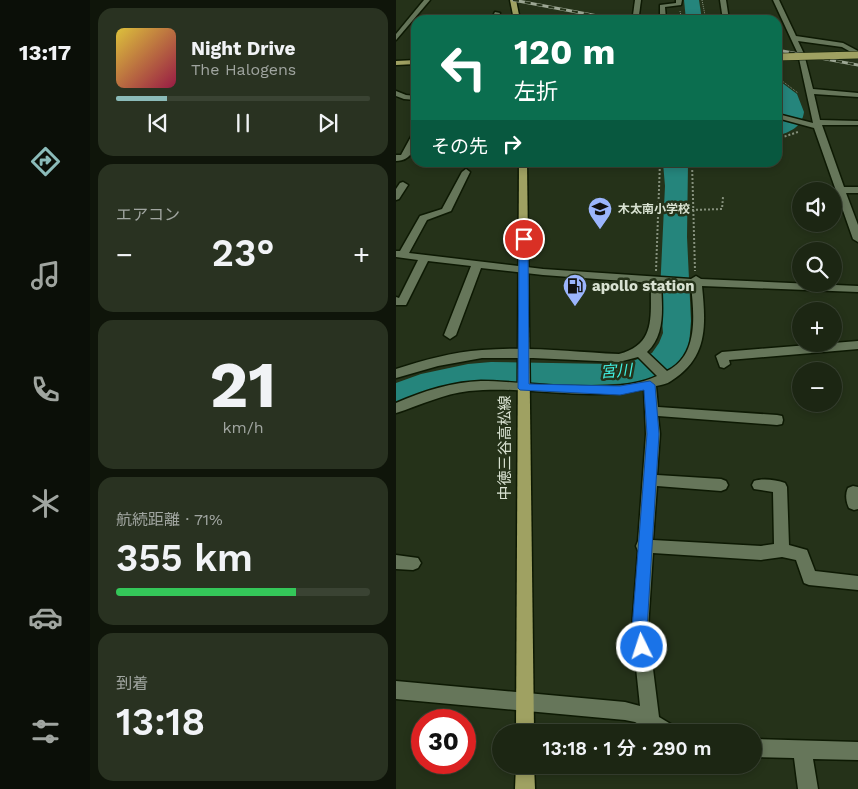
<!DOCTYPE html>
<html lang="ja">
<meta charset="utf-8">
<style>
body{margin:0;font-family:"Work Sans","Noto Sans JP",sans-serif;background:#293221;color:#f1f3f6;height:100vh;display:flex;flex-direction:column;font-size:19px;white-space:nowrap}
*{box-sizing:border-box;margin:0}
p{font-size:16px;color:#a0a5a0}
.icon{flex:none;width:28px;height:28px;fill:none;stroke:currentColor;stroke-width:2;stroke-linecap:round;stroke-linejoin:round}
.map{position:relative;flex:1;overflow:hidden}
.sheet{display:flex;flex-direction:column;gap:8px;padding:8px;background:#0f150a;width:306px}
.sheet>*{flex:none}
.hud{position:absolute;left:15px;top:15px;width:371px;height:152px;border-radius:15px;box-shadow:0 2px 8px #0003,0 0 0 1px #3a4333;background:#0b6e4f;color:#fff;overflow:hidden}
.controls{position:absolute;left:396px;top:182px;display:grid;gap:10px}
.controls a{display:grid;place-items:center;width:50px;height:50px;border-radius:50%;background:#1c2613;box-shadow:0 2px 8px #0003,0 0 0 1px #3a4333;font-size:25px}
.speed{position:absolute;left:15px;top:709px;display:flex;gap:10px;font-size:25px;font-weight:700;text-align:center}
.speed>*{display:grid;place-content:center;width:65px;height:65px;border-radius:50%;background:#1c2613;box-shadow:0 2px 8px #0003,0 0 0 1px #3a4333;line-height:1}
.speed .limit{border:8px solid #d22;background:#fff;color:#111}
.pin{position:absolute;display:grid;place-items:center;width:42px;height:42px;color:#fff;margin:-21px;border:2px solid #fff;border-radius:50%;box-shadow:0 1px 5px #0007}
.me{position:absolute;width:55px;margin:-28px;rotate:356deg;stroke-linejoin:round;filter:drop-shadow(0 0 4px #0008)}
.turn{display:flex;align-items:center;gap:18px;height:105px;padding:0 20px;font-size:22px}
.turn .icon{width:65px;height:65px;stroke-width:2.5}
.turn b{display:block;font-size:35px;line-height:42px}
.then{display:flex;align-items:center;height:48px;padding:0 20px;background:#0003;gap:10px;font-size:19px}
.big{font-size:38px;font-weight:600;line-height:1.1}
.sheet .card{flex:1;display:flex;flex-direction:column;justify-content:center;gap:8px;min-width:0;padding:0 18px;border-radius:15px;background:#293221}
.sheet .dial{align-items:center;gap:0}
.dial b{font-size:65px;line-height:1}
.song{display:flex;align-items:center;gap:15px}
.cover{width:60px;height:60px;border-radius:8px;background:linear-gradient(135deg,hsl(50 70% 55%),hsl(340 70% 35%))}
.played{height:5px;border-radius:2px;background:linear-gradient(90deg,#8bbbb9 20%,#3a4333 20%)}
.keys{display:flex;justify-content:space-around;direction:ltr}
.heat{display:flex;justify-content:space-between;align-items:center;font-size:28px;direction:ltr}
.charge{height:8px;border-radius:4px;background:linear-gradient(90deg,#34c759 71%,#3a4333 0)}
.trip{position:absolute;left:96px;top:724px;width:270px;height:50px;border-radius:25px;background:#1c2613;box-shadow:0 2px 8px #0003,0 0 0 1px #3a4333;font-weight:600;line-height:50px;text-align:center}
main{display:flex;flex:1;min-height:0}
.tab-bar{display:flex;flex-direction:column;width:90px;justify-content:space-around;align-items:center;background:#0b0f08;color:#a0a5a0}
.tab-bar .icon{width:35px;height:35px}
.tab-bar .active{color:#8bbbb9}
.tab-bar b{font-size:22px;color:#f1f3f6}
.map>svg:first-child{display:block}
</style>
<main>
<nav class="tab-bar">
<b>13:17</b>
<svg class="icon active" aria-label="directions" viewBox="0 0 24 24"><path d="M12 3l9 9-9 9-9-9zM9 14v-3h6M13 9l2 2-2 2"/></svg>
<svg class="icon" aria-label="music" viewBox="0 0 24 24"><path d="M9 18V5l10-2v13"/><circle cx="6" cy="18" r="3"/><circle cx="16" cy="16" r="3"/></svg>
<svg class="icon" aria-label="phone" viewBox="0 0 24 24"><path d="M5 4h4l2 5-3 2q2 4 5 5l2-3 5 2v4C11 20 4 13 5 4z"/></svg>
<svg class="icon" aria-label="climate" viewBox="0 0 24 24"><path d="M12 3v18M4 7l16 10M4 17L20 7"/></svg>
<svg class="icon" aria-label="car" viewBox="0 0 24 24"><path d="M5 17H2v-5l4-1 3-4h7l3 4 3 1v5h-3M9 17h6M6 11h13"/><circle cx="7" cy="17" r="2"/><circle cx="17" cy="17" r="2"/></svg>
<svg class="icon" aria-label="filters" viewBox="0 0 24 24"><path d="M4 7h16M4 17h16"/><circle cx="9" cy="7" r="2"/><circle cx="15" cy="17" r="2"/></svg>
</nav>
<section class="sheet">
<div class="card">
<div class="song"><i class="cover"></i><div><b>Night Drive</b><p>The Halogens</p></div></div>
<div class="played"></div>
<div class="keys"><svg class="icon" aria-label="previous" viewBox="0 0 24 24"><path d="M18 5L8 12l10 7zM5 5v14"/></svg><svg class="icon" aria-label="pause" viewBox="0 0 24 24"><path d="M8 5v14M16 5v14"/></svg><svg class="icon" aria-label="next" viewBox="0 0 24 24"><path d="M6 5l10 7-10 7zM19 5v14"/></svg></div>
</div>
<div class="card"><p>エアコン</p>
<div class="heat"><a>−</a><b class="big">23°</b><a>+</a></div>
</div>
<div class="card dial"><b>21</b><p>km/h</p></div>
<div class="card"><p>航続距離 · 71%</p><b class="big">355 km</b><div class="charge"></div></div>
<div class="card"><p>到着</p><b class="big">13:18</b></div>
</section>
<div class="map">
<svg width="462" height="789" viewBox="0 0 462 789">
<rect width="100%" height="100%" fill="#253219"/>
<!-- water -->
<g fill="#25857c">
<path d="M288,0h15l3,20h-16z"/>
<path d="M381,79l20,15 7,18c-2,15 -14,20 -27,24v-16l6,-11 -6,-13z"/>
<path d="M267,163h25l-1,74 4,84 -2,24 -4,8 -9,12 -10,8 -29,10 -46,2 -119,-3 -38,7 -38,15v-21l25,-9 47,-10 23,-2 119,2 21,-2 21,-9 7,-10 4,-10 -3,-41 5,-106z"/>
</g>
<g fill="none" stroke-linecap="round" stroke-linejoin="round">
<defs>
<g id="minor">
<path d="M28,0h6l-34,40v-6z"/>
<path d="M239,0h6l-2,15 -3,2 -3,-2z"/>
<path d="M280,0h6l-1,5 -16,2 1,13h-6v-15l16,-2z"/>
<path d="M324,0h6l3,20h-6z"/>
<path d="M377,0h6l17,36 47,7 15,8v5l-16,-9 -44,-6 6,13 9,35 45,4v4l-44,-3 6,26 38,1v4h-36l22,62h14v6h-12l12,32v17l-5,-3 -39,-111 -37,-10 1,-4 35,9 -15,-69z"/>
<path d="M99,12l5,1 -3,7h-6z"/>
<path d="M0,91l10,4 10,1v4l-12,-1 -8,-3z"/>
<path d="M17,133h3c0,14 -4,28 -20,28v-6h5z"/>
<path d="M70,169l4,3 -19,39 -24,9 -18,33 134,16 148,10 5,-3 5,3 157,7v6l-156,-6c4,40 6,72 -31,95 -4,3 -10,4 -15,5l2,21 119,8 5,1 1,4 -1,4 -5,1 -119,-9 2,18 -3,41 64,4 5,2 2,4 -2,4 -5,2 -64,-5 -4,54 108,6 13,-2 -1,-52 -19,-3 -2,-4 2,-4c9,-3 22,-1 31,2l2,4 2,58 18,5 8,21 43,5v14l-49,-5 -5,-2 -8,-23 -14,-3 -21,3 -108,-7 -5,76 11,88 15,9 3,6h-25l-17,-10 -10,-2 -229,-21v-18l229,21 15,4 -8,-77 6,-78 -2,-5 2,-5 8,-107 -2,-45c-59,13 -116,-4 -175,2 -26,3 -48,14 -73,22v-10c27,-12 56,-21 85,-22 49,0 133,16 176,-5l-19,-19 -19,5 -86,-4h-51l-44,8 -42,12v-9c28,-9 56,-17 86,-19 45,-4 91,2 137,4 38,-10 31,-39 32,-71l-108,-8 -62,-7 -25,67 -6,4 -6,-4 27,-69 -43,-5 -22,44h-10v-8l3,1 19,-38 -22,-3v-6h4l20,-35 22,-7 20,-37zM265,283l30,2c3,29 8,71 -24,86l-20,-19c19,-18 15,-45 14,-69z"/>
<path d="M7,182l5,3 -9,14 -3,1v-11l4,-6z"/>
<path d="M462,341v8l-129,11 1,4 -6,4 -4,-1 -4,-11 6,-4z"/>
<path d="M457,486l5,1v22l-4,1 -5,-2c-3,-6 -4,-14 -1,-20z"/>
<path d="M0,555l22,3 3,5 -3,5 -5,2 -17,-1z"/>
<path d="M358,739l104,3v18l-45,-1 5,30h-20l-4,-31 -40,-1z"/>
</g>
<g id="major">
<path d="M114,0h6l4,20h-6z"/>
<path d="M20,60v4l-20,1v-4z"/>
<path d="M123,162h8l7,570h-18z"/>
<path d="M120,765h18l1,24h-20z"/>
</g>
</defs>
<!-- minor casing -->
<use href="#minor" stroke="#0d1903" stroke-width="3"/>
<!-- major casing -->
<use href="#major" stroke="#0d1903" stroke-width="3"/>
<!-- path-far1 -->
<g stroke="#86917d" stroke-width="1" stroke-dasharray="1 1" stroke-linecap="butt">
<path d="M306,0l4,20"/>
<path d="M284,11l2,9"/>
<path d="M381,77l21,16"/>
</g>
<!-- path -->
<g stroke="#86917d" stroke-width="2" stroke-dasharray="2 2" stroke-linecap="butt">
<path d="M381,139l21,-7"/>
<path d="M296,162l3,109"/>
<path d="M296,210l30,-1 1,-12"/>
<path d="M260,271l4,-109"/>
</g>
<!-- minor -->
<use href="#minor" fill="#66765a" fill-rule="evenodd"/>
<!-- major -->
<use href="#major" fill="#9fa162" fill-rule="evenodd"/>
<defs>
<g id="rail">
<path d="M117,0l106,20"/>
<path d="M381,50l81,15"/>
</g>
</defs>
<!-- rail casing -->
<use href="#rail" stroke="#9da794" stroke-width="3"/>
<!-- rail -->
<use href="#rail" stroke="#253219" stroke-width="2" stroke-dasharray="6" stroke-linecap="butt"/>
<defs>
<path id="major-bridge" d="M381,57l81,-2"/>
</defs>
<!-- major-bridge casing -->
<use href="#major-bridge" stroke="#0d1903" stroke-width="8" stroke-linecap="butt"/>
<!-- major-bridge -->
<use href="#major-bridge" stroke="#9fa162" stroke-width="7"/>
</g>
<!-- route -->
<path fill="#1a73e8" stroke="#114b97" d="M128,236l4,3 1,145 91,2 30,-5 5,4 4,49 -12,195 3,18 -3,5 -5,3 -5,-3 -5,-23 15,-195 -3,-44 -24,5 -100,-5 -2,-2 1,-149z"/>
<!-- icons -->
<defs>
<symbol id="school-pin" viewBox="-11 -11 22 30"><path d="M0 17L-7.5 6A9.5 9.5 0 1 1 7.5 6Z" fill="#9bb5fd" stroke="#253219"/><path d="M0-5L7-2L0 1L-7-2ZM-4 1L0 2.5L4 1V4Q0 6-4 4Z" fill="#111"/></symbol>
<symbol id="fuel-pin" viewBox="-11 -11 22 30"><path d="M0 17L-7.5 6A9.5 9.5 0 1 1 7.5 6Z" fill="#9bb5fd" stroke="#253219"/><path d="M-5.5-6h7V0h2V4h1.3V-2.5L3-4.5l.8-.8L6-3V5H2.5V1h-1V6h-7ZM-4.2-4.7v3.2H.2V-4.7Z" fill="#111"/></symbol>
</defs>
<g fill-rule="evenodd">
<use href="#school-pin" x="190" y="195" width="28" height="38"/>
<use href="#fuel-pin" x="165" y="272" width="28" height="38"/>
</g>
<g text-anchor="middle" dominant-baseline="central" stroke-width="5" stroke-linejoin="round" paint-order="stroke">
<!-- far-poi labels -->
<g font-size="12" font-weight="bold" fill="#d9e2d2" stroke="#253219" text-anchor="start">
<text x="222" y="209">木太南小学校</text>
</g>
<!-- poi labels -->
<g font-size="15" font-weight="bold" fill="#d9e2d2" stroke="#253219" text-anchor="start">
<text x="196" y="286">apollo station</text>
</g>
<!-- street labels -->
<g font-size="15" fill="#d9e2d2" stroke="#253219">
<text transform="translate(109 448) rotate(-90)">中徳三谷高松線</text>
</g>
<!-- water labels -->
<g font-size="16" font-style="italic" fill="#41f0e1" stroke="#253219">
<text transform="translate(220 371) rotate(-4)">宮川</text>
</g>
</g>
</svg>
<div class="controls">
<a><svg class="icon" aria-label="sound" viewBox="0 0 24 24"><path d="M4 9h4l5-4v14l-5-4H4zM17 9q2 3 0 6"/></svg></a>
<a><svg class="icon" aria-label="search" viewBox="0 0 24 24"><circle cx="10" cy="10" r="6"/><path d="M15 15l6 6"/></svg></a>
<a>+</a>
<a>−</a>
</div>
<div class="speed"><div class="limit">30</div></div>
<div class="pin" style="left:128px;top:239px;background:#d93025"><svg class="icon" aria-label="arrive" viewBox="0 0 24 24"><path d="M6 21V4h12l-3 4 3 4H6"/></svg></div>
<svg class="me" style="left:246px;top:647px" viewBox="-20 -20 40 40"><circle r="17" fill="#1a73e8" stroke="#fff" stroke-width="3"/><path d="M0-11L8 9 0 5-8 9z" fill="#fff"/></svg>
<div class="trip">13:18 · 1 分 · 290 m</div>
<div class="hud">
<div class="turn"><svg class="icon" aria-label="left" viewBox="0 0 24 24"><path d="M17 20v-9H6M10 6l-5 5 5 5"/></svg><div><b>120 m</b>左折</div></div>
<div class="then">その先<svg class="icon" aria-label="right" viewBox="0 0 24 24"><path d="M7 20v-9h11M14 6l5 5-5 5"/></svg></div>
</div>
</div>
</main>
